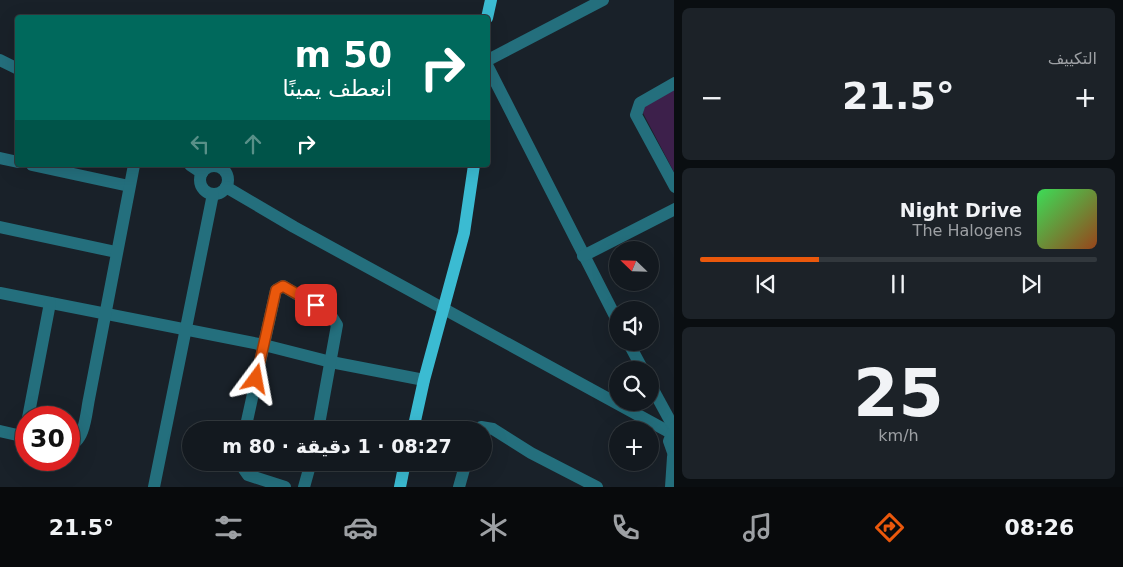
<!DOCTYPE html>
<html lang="ar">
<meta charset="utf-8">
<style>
body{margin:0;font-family:"DejaVu Sans","Noto Sans Arabic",sans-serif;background:#1c2228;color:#f1f3f6;direction:rtl;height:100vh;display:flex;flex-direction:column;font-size:19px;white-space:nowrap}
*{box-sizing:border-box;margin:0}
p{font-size:16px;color:#9da0a4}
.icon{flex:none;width:28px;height:28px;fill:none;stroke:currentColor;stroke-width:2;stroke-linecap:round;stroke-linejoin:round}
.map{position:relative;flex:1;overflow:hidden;direction:ltr}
.side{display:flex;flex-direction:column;gap:8px;padding:8px;background:#0a0e11;width:449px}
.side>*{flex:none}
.hud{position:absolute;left:15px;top:15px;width:475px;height:152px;border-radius:5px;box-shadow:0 5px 20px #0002,0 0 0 1px #32383d;direction:rtl;background:#00695c;color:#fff;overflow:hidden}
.needle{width:32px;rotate:293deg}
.fabs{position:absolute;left:609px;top:241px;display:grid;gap:10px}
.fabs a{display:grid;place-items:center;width:50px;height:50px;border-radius:50%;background:#13191f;box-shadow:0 5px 20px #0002,0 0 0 1px #32383d;font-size:25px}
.speed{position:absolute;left:15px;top:406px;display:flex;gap:10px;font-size:25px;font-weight:700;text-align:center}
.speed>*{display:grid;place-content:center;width:65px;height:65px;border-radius:50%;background:#13191f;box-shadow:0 5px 20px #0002,0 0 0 1px #32383d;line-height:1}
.speed .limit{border:8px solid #d22;background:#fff;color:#111}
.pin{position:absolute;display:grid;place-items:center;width:42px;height:42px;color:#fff;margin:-21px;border-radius:10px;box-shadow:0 2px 8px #0006}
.me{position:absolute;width:55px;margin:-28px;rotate:13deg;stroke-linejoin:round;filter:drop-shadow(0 0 4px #0008)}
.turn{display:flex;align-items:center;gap:18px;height:105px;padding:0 15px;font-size:22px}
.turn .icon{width:65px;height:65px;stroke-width:2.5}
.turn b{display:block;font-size:35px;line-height:42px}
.lanes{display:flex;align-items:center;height:48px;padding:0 15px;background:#0003;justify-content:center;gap:25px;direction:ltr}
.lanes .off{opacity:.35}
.big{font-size:38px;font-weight:700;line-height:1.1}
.side .tile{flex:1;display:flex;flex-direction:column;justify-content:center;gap:8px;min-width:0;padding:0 18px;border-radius:8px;background:#1c2228}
.side .dial{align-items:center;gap:0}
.dial b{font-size:65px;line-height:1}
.song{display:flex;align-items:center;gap:15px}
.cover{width:60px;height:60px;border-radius:8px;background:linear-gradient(135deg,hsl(130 70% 55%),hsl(20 70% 35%))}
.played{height:5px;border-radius:2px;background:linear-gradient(90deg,#ea580c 30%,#32383d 30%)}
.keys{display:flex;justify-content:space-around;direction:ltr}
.heat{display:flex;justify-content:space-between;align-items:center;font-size:28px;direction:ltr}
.trip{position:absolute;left:182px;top:421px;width:310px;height:50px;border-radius:25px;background:#13191f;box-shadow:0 5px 20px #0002,0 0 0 1px #32383d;font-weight:700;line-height:50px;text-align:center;direction:rtl}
.menu{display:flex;height:80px;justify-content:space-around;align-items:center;background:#080a0c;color:#9da0a4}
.menu .icon{width:35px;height:35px}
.menu .on{color:#ea580c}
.menu b{font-size:22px;color:#f1f3f6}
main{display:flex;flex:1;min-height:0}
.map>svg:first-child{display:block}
</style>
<main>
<section class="side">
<div class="tile"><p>التكييف</p>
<div class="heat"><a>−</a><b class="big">21.5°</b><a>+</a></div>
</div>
<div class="tile">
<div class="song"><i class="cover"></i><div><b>Night Drive</b><p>The Halogens</p></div></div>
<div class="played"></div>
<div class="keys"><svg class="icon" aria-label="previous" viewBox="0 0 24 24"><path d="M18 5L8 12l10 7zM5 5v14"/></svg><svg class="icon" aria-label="pause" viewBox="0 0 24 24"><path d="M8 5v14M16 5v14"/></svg><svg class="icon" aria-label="next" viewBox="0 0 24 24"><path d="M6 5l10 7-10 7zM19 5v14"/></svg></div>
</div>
<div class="tile dial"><b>25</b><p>km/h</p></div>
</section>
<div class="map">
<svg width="675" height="487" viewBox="0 0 675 487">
<rect width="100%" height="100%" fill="#192129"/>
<!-- green -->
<path fill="#3d204b" d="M674,87v85l-31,-59 2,-10z"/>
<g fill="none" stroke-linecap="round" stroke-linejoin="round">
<!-- minor -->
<g stroke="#246f7d" stroke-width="12">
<path d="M0,60l18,9"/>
<path d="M488,60l115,-60"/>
<path d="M488,67l130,255"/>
<path d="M675,83l-35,20 -4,12 39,72"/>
<path d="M0,158l18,4"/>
<path d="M32,165l97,21"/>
<path d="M190,165l12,8"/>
<circle cx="214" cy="180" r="14"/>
<path d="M226,187l68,40 377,206"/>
<path d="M0,227l116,25"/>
<path d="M583,256l92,-47"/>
<path d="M0,293l264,52 67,17 93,18"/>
<path d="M628,342l15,28"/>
<path d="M650,384l24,44"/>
<path d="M28,418l22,-115"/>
<path d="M675,427l-6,14 6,17"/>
<path d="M245,430l31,-140 7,-4 47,28 7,11 -19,105"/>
<path d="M479,430l2,-3 12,2 38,24 66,34"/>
<path d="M0,431l26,6"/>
<path d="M69,445c16,-3 17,-32 20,-46l45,-234"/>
<path d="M239,462l9,13 37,12"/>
<path d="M154,487l59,-293"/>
<path d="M304,487l7,-25"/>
<path d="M459,487l7,-25"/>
<path d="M671,487l2,-30"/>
</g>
<!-- major -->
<g stroke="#3bbbd2" stroke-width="12">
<path d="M487,18l4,-18"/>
<path d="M413,430l11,-50 40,-147 10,-68"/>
<path d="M400,487l5,-25"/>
</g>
</g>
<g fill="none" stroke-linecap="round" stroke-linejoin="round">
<defs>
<path id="route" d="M256,379l20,-89 7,-4 33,19"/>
</defs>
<!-- route casing -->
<use href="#route" stroke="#983908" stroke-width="12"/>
<!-- route -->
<use href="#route" stroke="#ea580c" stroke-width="9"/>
</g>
</svg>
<div class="fabs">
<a><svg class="needle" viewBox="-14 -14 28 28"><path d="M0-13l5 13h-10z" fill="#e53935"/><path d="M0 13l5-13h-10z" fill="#9da0a4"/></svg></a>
<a><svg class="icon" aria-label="sound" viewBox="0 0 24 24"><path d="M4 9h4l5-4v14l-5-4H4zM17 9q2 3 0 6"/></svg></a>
<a><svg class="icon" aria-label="search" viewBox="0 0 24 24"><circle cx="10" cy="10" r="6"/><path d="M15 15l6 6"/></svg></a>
<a>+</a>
</div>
<div class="speed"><div class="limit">30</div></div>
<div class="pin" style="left:316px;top:305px;background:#d93025"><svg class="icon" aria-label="arrive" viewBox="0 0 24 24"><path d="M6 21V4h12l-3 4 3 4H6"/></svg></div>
<svg class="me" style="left:256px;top:379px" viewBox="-20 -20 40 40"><path d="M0-17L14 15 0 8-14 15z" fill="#ea580c" stroke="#fff" stroke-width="4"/></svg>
<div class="trip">08:27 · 1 دقيقة · 80 m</div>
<div class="hud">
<div class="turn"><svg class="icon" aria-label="right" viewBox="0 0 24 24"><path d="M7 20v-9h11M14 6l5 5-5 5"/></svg><div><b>50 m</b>انعطف يمينًا</div></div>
<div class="lanes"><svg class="icon off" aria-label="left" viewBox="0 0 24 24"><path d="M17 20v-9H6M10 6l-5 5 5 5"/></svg><svg class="icon off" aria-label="ahead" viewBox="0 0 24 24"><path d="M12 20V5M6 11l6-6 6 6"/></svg><svg class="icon" aria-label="right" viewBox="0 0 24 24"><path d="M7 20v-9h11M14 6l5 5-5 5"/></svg></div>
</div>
</div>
</main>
<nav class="menu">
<b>08:26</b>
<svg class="icon on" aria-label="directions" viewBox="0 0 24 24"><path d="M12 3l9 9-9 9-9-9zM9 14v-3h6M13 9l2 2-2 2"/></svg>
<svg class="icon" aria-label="music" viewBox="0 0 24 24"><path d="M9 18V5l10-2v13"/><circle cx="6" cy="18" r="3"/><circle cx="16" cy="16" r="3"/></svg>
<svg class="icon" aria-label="phone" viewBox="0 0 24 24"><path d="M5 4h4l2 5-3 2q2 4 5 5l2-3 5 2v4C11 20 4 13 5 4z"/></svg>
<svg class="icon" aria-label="climate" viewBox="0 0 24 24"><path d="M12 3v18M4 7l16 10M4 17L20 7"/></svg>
<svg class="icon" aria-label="car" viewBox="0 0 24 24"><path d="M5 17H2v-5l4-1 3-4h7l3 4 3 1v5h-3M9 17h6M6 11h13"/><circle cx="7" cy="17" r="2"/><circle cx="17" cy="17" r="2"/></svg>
<svg class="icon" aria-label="filters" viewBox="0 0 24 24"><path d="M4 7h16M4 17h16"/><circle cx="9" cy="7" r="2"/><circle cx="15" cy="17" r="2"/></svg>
<b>21.5°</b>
</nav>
